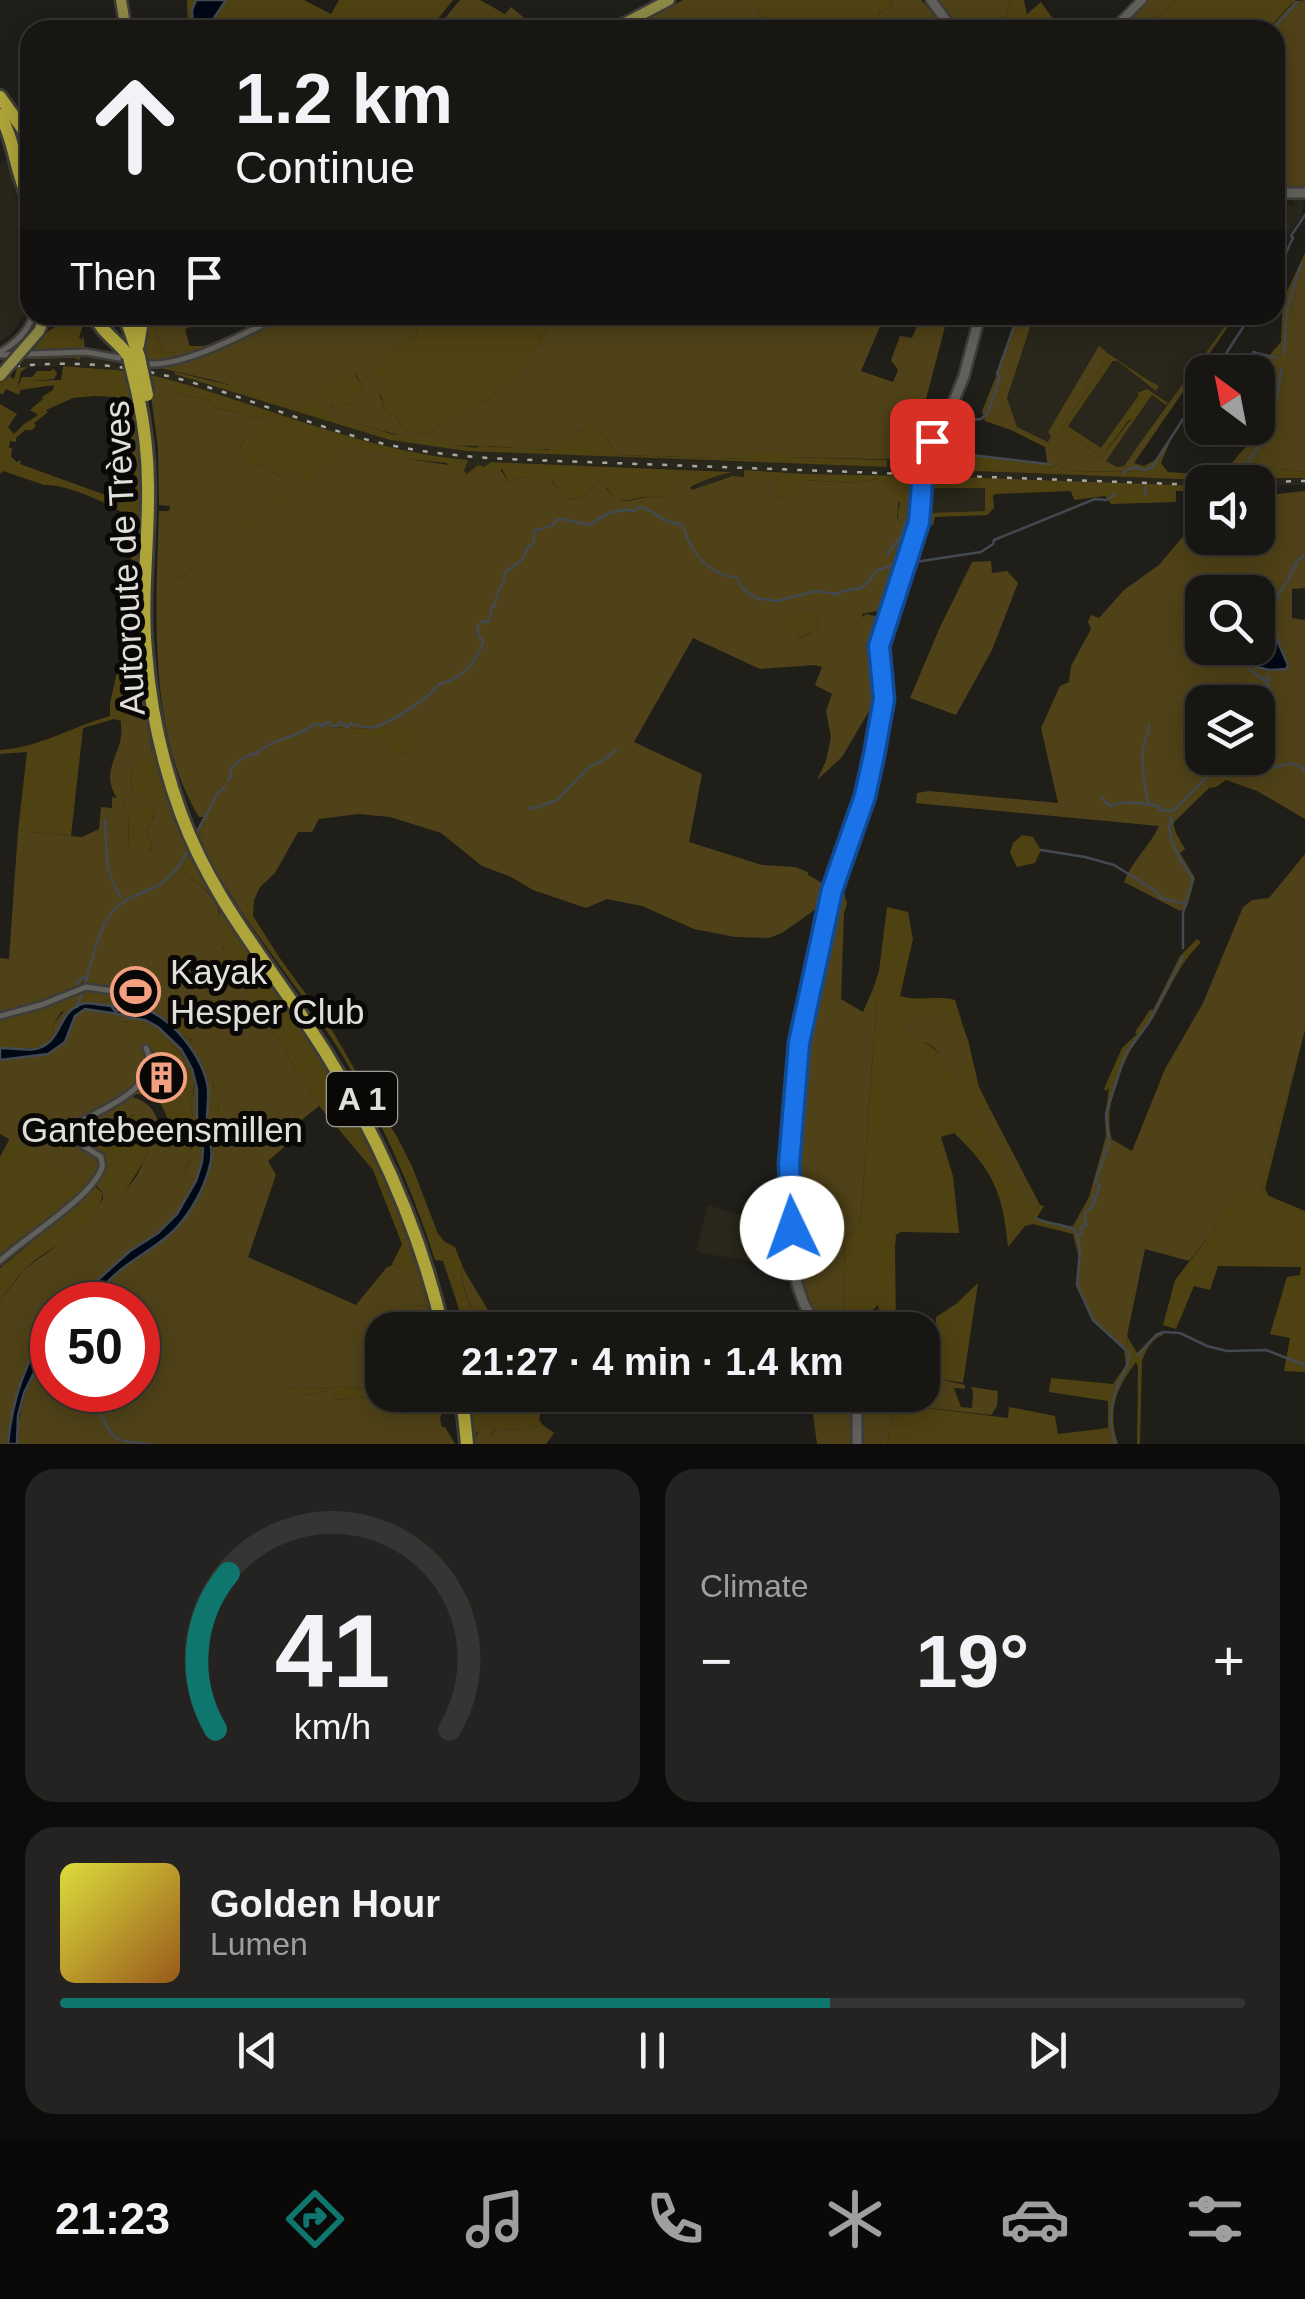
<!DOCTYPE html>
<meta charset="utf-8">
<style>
body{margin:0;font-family:Helvetica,sans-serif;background:#252321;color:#f1f3f6;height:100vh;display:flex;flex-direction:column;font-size:38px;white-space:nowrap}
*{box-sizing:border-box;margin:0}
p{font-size:32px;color:#9f9fa0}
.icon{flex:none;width:55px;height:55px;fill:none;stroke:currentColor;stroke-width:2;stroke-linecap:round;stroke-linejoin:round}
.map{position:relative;height:1444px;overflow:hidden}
.panel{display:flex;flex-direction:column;gap:25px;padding:25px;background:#0d0c0a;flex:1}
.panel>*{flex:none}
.banner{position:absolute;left:20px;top:20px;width:1265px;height:305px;border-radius:30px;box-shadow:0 5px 25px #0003,0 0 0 2px #363533;background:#181613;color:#f1f3f6;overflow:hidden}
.needle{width:65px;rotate:328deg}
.controls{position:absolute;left:1185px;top:355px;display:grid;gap:20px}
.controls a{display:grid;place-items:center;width:90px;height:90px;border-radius:20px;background:#181613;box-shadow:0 5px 25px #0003,0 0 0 2px #363533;font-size:50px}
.speed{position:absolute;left:30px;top:1282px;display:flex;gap:20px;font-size:50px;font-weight:700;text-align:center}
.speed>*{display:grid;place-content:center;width:130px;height:130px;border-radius:50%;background:#181613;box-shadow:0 5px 25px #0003,0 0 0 2px #363533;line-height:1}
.speed .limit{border:15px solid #d22;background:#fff;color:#111}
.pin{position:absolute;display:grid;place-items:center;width:85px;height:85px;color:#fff;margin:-42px;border-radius:20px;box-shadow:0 5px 15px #0006}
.me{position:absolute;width:110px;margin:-55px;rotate:357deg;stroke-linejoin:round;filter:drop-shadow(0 0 8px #0008)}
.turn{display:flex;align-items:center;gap:35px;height:210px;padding:0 50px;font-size:45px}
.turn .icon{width:130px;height:130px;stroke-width:2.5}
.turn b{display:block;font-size:70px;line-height:85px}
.then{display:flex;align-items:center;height:95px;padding:0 50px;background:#0003;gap:20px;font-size:38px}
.big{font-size:75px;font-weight:800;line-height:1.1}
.panel .tile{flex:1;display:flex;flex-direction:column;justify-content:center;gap:15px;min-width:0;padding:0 35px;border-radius:30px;background:#252321}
.panel .dial{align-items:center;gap:0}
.dial svg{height:260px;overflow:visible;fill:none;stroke:#363533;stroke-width:7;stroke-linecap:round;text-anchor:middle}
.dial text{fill:#f1f3f6;stroke:none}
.song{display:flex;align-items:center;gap:30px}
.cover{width:120px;height:120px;border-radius:15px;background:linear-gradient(135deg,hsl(60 70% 55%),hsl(30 70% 35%))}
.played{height:10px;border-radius:5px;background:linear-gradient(90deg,#0f766e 65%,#363533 65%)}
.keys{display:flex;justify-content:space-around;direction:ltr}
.heat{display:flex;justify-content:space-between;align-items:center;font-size:55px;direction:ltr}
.panel .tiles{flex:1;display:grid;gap:25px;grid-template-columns:1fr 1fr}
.tile:last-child{grid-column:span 2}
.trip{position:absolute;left:365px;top:1312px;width:575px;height:100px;border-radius:30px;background:#181613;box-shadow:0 5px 25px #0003,0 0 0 2px #363533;font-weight:800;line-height:100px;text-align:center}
.menu{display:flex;height:160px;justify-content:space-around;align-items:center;background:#0a0908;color:#9f9fa0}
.menu .icon{width:70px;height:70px}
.menu .active{color:#0f766e}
.menu b{font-size:45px;color:#f1f3f6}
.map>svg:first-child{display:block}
</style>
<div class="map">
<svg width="1305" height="1444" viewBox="0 0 1305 1444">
<rect width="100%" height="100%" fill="#201e19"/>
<!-- built -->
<g fill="#29261b">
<path d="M8,159l6,32 15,25 1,44 -12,15 8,13 2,20 -15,24 -13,10v-178z"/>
<path d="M1292,196l13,1 -4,20 -26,37v-49h20z"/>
<path d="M1034,315h199l-54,77 -11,11 -15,-8 13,10 -42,61 -7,1 -11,-6 47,-67 -6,-5 -8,2v4l-37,54 -34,-24 39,-56 10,-10 -17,-12 -51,85 3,3 -4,7 -31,-15 -10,-29z"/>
<path d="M81,356l94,16v2l215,66 273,19 223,8 1,-7h17v8l143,6 130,5 128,-1v7l-47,1v-4h-56v4h-26l-264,-11 -106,-1 -61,-4 -1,6h-15l-37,14 -1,-1 11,-7 30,-11 -241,-9 -7,5 -6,-2 -11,9 -3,-2 3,-12 -32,-3 -71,-14 -217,-69 -75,-8 -44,1 -28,4v-11l50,-2 30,2z"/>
<path d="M984,487l2,24 -62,2 4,-6v-19z"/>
<path d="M708,1205l67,20 -5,39 -64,-10 -10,-4z"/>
</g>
<!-- green -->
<g fill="#4f4212" fill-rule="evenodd">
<path d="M187,0h117l27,14 8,-14h114l-24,30h-241z"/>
<path d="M756,0h134l3,6 -14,6 4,18h-115l-12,-22z"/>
<path d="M1010,0h14l3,14 14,-12 12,17 2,11h-53z"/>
<path d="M1175,0h116l2,2 11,-2 -5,4 -6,-2 -26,28h-121z"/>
<path d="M148,315h7c1,14 3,27 10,40l4,-3 7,1 -3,4 11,-2 -2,-9h23l33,-14 2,4c-21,13 -57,30 -82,30l1,2 -14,-2c-5,-19 -7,-33 3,-51z"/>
<path d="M421,315h132c-26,61 -52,80 -109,109 -8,4 -13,8 -21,11l-19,-5 -7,-12 -12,-8 -13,-43 11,-7 3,-7 32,-17 -2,-9 8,-9z"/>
<path d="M982,315h4l-12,46 -13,40 3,7 -8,45 92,11 1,4 10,-4 7,7 81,1 -3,-6 11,-6 17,-23 -11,26 7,9c34,3 62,3 96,1l4,-5 37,4v6l-128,1 -251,-10 2,-17 29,-48 2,1 -6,18 -21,29 21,-1 10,-46 -5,-4z"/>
<path d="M71,318l9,1 3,7 -4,11 3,3 1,-6 3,22h-5l-1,4 -6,-2 -47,1 7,-3 38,-1 -40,-4 16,-20z"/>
<path d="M1109,354l37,25 13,7 -3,5 -38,-30h-5l-45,65 33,22 38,-53 -2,-2 10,-4 21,14 -2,2 -14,-10 -19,27 -2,-3 -3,2 -27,37 -21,-18 -2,6 -6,-3 -10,-14z"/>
<path d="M63,366l64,5 14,79 2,37 -2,114 28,191 -14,12v10l-8,19 5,13 -3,4 -15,4 -5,-3 -1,-39 -4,-2 -1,-10 9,-10 -2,-16 11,-18 11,-3 -11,-64 -7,-89 -8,2 5,-28 1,-55c-19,-14 -64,-35 -88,-34l-41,-14 -3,3v-70l17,10 -9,13 6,7 10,-10 13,-8v-2l-7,-4 13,-11 -1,-2 11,-7 1,-5 -34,5 -1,5 -13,-6 -4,6 -2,-2v-11l9,-6 5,3 3,-11 11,-1 -7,5 -4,16 5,-11h10l5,-6h14l2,-3 4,5 -3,6 -23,2 30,-1zM94,396l21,1 13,3 8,98 -2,3 -23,-4 -91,-33 1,-4 -4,2 -6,-5 1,-9h-3l1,-7 6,1v-4l9,-8h7l4,-4 -2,-3 14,-11 -2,-2 27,-12z"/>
<path d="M175,372l67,16 72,11 11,8v7l67,20 83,14 7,-2 66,4 22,-15 14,-5 6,-8 11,8 17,25 131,4v-7l36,1 3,4 99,3v7l-420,-16 -77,-11 -216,-66z"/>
<path d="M147,374c110,27 208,76 321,86l-4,11 3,3 11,-9 6,2 7,-5 242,10c-16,3 -51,15 -60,28 -2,-1 -13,-4 -16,-4 -30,0 -38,17 -56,-18l-19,20 -17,2 -13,-19h-18l-5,-5 -21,5 -6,-12c-20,-1 -33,13 -48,25l5,-22 -13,-9 -37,-4 -183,89 -43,32 -4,-1 2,-7 4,2 46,-38 -1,-2 69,-69 -16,12 -37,-16 -6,-12 1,-6 12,-10 -2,-8 14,-6 -50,-11 -9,-8 -29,-7 -28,-12z"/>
<path d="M355,375l8,12 -5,7 -2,8 -20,7 -17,-16 5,-6z"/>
<path d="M744,470l62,4 114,2 -3,46 -8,-2 -1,6c-14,-3 -10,-13 -8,-23l-22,-24 -25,4 -49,-3 -1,11 -24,8 -2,-5 -33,-18z"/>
<path d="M927,476l275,10v5h-26v11l-65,2 -6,-8 -31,4 -3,-9 -76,3 -2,2 1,12 -7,7 -52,2 -2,8 -11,-4 5,-8 58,-2v-23h-57l-1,15 -3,-2z"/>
<path d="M814,611l6,18 -23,10 -16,-10 2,-3 -7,-11z"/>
<path d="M122,621l3,82 4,1 -2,20 -6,1v-4l-7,-2 -31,9 -12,108 -53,-5 9,-79 -27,2v-4c41,-3 71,-23 110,-34v-13l10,-44z"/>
<path d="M377,724l36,1 17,10 -18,19 -19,-1 -27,-14v-4l-40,-1 2,-7 48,2z"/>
<path d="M204,816c-3,26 12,50 24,73l-11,12 82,121 61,97 56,129 22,82h-5l-6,-25 -18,1 5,-27 -13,-8 -5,-6 -5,1 11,-22 -29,-74 -54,-64 -90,-143c-6,-13 -10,-27 -11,-41 0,-8 3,-8 0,-16 -7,-15 -24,-25 -37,-35l10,-20 -2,-7z"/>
<path d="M1022,835l11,2 8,13 -6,13 -18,4 -7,-14 3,-10z"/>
<path d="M254,900l-1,16 26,41 53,73 35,61 29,44 16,31 26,68 7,8 10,5 9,23 -3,3c5,25 8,36 27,54l-1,3h-21l-23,-69 -8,-1c-24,-75 -57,-148 -99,-215 -29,-45 -63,-87 -93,-131l9,1 -9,-11z"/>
<path d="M887,907l21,5 5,27 -13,57c18,6 37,-1 55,4l8,26 -30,-13 -14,25c13,9 25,17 32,31 5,10 4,16 13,23l-1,-16 7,-27 9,38 11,22 -11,-2 52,104 9,-6 4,1 -8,13 30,7 -1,6 -32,-8 -8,2 -17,21c-5,-53 -14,-76 -54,-114l-13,4 12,39 6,57 -59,-1 -4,3 -1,13 1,82h-14l-4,-25 -23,22v3h-6l-6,-31 2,-61 15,-10 16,-218 -3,-21 6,-18z"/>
<path d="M1197,939l4,3c-24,25 -30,45 -46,73 -7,12 -16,22 -23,33 -14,25 -29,63 -20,91l-6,-3 -1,-19 4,-29 -3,3 -2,-2 18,-41 15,-14 -2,-2 15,-22h3l27,-54z"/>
<path d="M139,971l8,22 -20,-10 -3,6 21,10 3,5 -1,2 7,9 -22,-9 1,-2 -5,-2 1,-2 13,6 2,-4 -12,-6 -20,3 -1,3 -13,-1 -37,11 -7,12 -1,10 -15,11 1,3 -39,1v-33l82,-32 3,-8 35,15v-10l3,2 8,-4z"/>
<path d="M163,1002l22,6 10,11 23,67 1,33 -8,-11 3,-22 -9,-25 -15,-22 -12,-5 -12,-12 4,-4z"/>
<path d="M133,1018l10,2 1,5c23,11 64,46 46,74 3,21 10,38 -2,55l3,4 -17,42 -14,12 23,-78h-17c7,-13 -4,-27 -10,-39l-4,2 -14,-3 -11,2 -12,-74 17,-1z"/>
<path d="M1305,1030l-40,159 4,7 36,15v161l-21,-1 6,-33 -20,-4 17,-57 13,-2 1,-8 -83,-1 -8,24 -16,-4 -18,43 -13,-4 12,-45 35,-45 28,-48 22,7z"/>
<path d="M135,1114l7,12 6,28 -26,43 -28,-12 9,9c-9,37 -53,51 -78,75 -9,10 -17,21 -25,31v-32l46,-38 -1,-4 -45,35v-104l10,-19 81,46 16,-29 -14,-11 11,-12z"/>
<path d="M978,1283l-15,100 -28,-5 1,-61 20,-13z"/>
<path d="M1163,1332v3c-12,4 -17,15 -21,26l-2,83h-3l1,-77 -2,-5c-20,27 -29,48 -18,82h-231l9,-40 112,14 1,-11 46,9 3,18 50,-6v-27l-59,-9 2,-14 62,6 13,-19 -2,-16 4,-3 -1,-10 10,17 20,-20z"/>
<path d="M338,1386l42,5 2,-5v9h10l-60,5 -2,-8 -7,-1 -17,4 -26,-6 35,-2 16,2z"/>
<path d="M467,1395h72l4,7 -4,18 4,5 -16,5 -31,-1 -7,6 -12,-3 -3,7 6,2 -3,3h-6z"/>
</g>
<!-- forest -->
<g fill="#4f4218" fill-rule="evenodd">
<path d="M460,0h20l25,14 6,-7 28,23h-104z"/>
<path d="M683,0h73v8l12,22h-143z"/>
<path d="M890,0h31l27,30h-65l-4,-18 14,-6z"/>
<path d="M936,0h74l-8,30h-45z"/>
<path d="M1146,0h29l-29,30h-25z"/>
<path d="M1291,0h6l-3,2 5,2 6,-4v190l-30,-1v-159h-7l25,-27z"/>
<path d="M1305,253v219l-37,-4 -4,5 -40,2c23,-39 50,-37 49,-95 0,-10 1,-14 -6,-22l14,-16 2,-42z"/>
<path d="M155,315h70l-40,14 5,18h-7l1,8 -12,2 3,-4 -5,-1 -5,3c-7,-13 -9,-26 -10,-40z"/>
<path d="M271,315h150l3,3 -8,9 2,9 -32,17 -3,7 -11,7 9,16 -1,13 5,14 12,8 7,12 19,5c8,-3 13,-7 21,-11 57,-29 83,-48 109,-109h332l-24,56 32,11 5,-12 -7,-10 9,-24 12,2 6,-14 -2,-5 2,-4h8l20,8 -35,133 7,2v2l-131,-3 -2,-4h-35v6l-132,-4 -17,-25 -8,-1 -3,-6 -6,7 -14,5 -10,13c-25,4 -51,-2 -77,-2 -54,1 -107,-17 -159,-32l1,-7 -10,-4 -1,-3 -12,7 -89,-27 -54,-12 -2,-2c28,0 58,-17 83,-29l-2,-5zM356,375l7,12 -5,6 -2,9 -20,7 -6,-5 1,-3 -11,-8 5,-6z"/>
<path d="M1018,315h16l-27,83 10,29 31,15 3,-6 -3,-4 51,-86 10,8 -47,75 9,9 1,5 6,3 -1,-6h3l21,18 30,-39 2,3 -27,39 11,6 7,-1c35,-51 73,-100 109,-151h3l-102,148 10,3 5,6 -83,-1 -7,-7 -11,4 -3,-21 -34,-17 -26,-9 -3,-10 15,-37z"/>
<path d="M160,380l15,2 2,11 29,7 9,8 50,11 8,4 -5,3 -4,-2 -4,5 -8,-3 1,7 -12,10 -1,6 6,7v5l37,16 16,-12 4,3v10l-72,56 1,2 -47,38 -4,-1 -2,5 4,2 168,-135 58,14 47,7 3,6 -4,20 13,-17 31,-8 9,14 21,-5 5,5 8,-8 12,3 -2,6 14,18 16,-2 19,-20 4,-2 3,3 -2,9c17,22 27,9 49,8 6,0 13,2 18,3l4,-6 -3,-10 6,-7 6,1 6,13 40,-14 42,3 6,8 -3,7 2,5 24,-8v-11l50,3 25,-4 22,11 -3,27 2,4 8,1 -2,3 5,2 -5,18 3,1 -18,58 -4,5 -24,5 1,3 3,-3 18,4 -5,14 -3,1 2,2 3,61 -9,10 -30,51 -25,23 9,-19 5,-24 -5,-26 6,-17 -17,-9 7,-18 -7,-2 -55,4 -67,-31 -59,104 68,32 -13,68 73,23 33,2 13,5v3l14,8 17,-35h3l-15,53 -45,32 -13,5 -34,-1 -41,-8 -52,-23 -35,-7 -21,9 -53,-18 -22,-13 -29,-11 -41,-33 -51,-16 -32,-3 -39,5 -7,13h-14l-23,41 -15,14 -6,13 -10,4 9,12 -10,-2c-17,-28 -44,-64 -39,-97h-5c-52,-85 -43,-210 -40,-306h10l1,-5 -11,-1 -1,-57 -9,-67zM814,612l6,17 -22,10 -1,-7 -15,-3 1,-3 -6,-10zM378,724l8,3 17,-2 1,4 9,-3 2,9 13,1 -13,7 -3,11 -21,-2 -1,-5 -7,-10 -16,2 -1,-5 -40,-1 3,-6 48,2z"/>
<path d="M1305,491v97l-13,1v29l13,2v199l-48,-28 -31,-11 -10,7 -7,1 -36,35 3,10 9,16 -5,4 15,25 -8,29 -7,4 -56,-29c7,-20 26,-36 35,-56l-243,-23 1,-10 12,-2 129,12 -17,-75 19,-42 9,-4 2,-16 20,-37 -3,-7 3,-7 8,3 25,-28 35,-25 43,-51v24h56v-42zM1202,592h56v56h-56zM1277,640l11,25 -8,5 -24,-4 4,-15zM1202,702h56v56h-56z"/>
<path d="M991,561l1,12 15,-2 11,12 -26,67 -36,65 -46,-17 30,-71 32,-65z"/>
<path d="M135,600l6,89 11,65 -11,2 -11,18 2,16 10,8 -3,10 -7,-1 -9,-6 1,9 4,2 1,39 5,3 5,-9 11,5 2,-4 -5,-13 8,-18v-10l-11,2 1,-8 17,-1 7,-6 22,59 -10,20c18,14 43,28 37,54l7,5v12l-3,4 7,17 90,143 -33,27 4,9 -22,19 8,14 -28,82 108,48 31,-38 9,-2 5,6 13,7 10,23 -10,5 13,-1 6,25h-51v56l-2,5 -42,-5 -7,3 -16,-2 -31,2 22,6 17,-4 8,1 2,8 59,-5h46l6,14 -4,9 2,9h3l10,17h-438c2,-44 14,-70 35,-108v54h86v-85h-54l38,-36 38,-26 13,-12 12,-13 20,-35 8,-36 -6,-16 1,-41 -9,-30 -16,-25c15,8 28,31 30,48 2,8 -1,17 -2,25l8,8c-1,-41 -9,-53 -29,-88l3,-7 -4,3 -7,-8 2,-7 -5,2 -4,-7 -11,-1 6,15 -4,4 -12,-7 -7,-9 1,-3 -3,-4 1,-8 -10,-5 2,-14 -6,7 -12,3v10l-29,-7 -6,-8c-11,25 -60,32 -85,39v-58l9,1 9,-128 64,6 17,-8 2,-22 11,1v-11l5,1c-19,-29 8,-45 4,-73l6,-2v-15l2,-1v-3h-4l-3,-45v-38l4,-19z"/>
<path d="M1305,854v176l-45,165 -22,-7 -28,47 -21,26 -44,-12 -18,87 1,10 -4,3 -31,-29 -16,-35 2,-27 -6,-24 -8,-2 1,-6h7l16,-29 17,-61 26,15 33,-82 38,-66 40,-96 9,-7 17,-2z"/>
<path d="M833,891l11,1 3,12 -3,9 -3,86 22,13 10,-23 3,21 -16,218 -15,10 -2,61 6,31h-26c-5,-9 -12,-18 -16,-27 -9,-19 -8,-41 -10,-61 -7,-87 -5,-173 20,-256l7,1 2,-11 -7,-3z"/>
<path d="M98,990l32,7 -5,11h-6l-4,-4 -3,2c-59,-14 -36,22 -73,42l-1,-3 10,-10 5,-1 1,-10 18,-23 26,-3 1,3 12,1 -2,-9 -3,1 -3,-3 -6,5 -1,-3z"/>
<path d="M85,1009l15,1 33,8v3l-18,1 32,21 -3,3c10,21 -5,34 -16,50 20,4 30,16 32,36l23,2c5,29 -11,51 -20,75l11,-10 17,-40 -4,-4 9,-12v-21l-10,-4 1,-2h6l-3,-17c19,-28 -23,-63 -46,-74l-1,-5c29,10 51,39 54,70 1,12 -1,26 0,38 1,8 5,15 5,23 2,21 -13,47 -26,63 -13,18 -32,26 -48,39 -20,16 -38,35 -58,52h-18c0,26 -9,23 -17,44 -12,30 -24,63 -27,95h-8v-144l26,-32 51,-37 11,-11 15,-21v-5l-8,-11 27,13 14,-19 12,-24 -6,-26 -8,-13 -30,18 -10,11 13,13v3l-4,2 -12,23 -91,-50v-74c36,-5 63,-4 75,-44z"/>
<path d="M933,1013l30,13c2,7 7,17 7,24 0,18 -10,27 -4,48l-1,2c-16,-26 -21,-61 -58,-62l-7,-15 14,-8z"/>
<path d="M979,1107l11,2 50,96 -10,7 -57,-98z"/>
<path d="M464,1270l36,60h-13l1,-3c-19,-18 -22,-30 -27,-55z"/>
<path d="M923,1375l42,10v4l-11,-1 7,19 11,1 1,-16 -2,-5 27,4 -1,15 -6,9 -95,-11 -9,40h-70l-5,-37 23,-12h87z"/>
<path d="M543,1425l11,8 -8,11h-69l2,-3 -5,-2 7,-11 5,-1 4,8 6,-6 31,1z"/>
</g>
<!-- water -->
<g fill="#000916" stroke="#434951" stroke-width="2.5">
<path d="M196,0h30l-20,30h-13l-1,-20z"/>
<path d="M1270,639l7,1 11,25 -2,4 -16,1 -14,-3c-1,-10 6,-22 14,-28z"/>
<path d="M87,1003l24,3 4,5c9,0 12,-5 20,-4 33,3 70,51 73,82 1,13 -2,26 -1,39 2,13 7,23 3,37 -4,18 -15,40 -27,55 -16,21 -39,32 -60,48 -14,11 -26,25 -39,37h-14l60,-54 28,-18 19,-19 19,-33 6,-19 1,-14 -6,-16v-43l-5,-20 -11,-20 -23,-22 -13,-7 -16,-2 -4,-3 -40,-6 -10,7 -10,26 -17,12 -48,6v-11l2,-1c11,0 23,3 33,1 31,-7 20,-41 52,-46z"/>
<path d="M52,1321v15l-28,57 -6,23 -1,28h-9c4,-46 18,-85 44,-123z"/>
</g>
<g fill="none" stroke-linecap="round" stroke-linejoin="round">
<!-- stream -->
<g stroke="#434951" stroke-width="2.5">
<path d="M1272,30l25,-28"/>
<path d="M1275,277c8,-13 11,-26 18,-39l-2,-2 14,-21"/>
<path d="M1253,352l24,6"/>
<path d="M1284,353l3,-43 14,-46"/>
<path d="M1214,372l37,-57"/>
<path d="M955,453l9,-33 17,-1 7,-6 12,-36 -3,-3 21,-59"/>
<path d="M955,453l93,11"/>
<path d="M929,456l6,-4h16"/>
<path d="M1123,473c7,-7 14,-7 22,-3l7,-3 50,-77"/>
<path d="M1234,480l36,-48 12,-64"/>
<path d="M1145,495l1,-8"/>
<path d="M888,554l13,-18 5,-15"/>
<path d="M910,561l5,1 66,-10 12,-8 1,-4 101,-41 11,1 10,-6"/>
<path d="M1277,640l-2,-11 -6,-7 9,-27 10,-15 5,-12 3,-1v-5l9,-7"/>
<path d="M1258,646l10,-22"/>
<path d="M1257,648l-10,19c6,6 14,10 21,16"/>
<path d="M1258,730l6,-17 3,-1 -1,-10 3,-3 -3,-4 5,-4 -4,-5 3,-7 -3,-3"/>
<path d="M1212,773l3,2 9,1 8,-10 7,-4c24,9 26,8 52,1l11,4 3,5"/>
<path d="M228,780l3,-4 -1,-7 10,-9 13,-7 2,2c12,-15 43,-17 60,-31h5l2,3 2,-3 5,-2 2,4h6l3,-4 8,6 2,-5c7,2 17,6 25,4 16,-5 55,-29 64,-43 21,-4 38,-22 44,-42l-5,-7v-9l4,-5 7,1 3,-15 3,-1c0,-13 10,-22 10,-34l16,-11 7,-14 6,-4v-12l20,-6 2,-5 7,-1 26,6c15,-10 27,-18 46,-14l3,-4c17,2 25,17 42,17l3,2c8,27 25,48 54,52l6,11 13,9 20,3 40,-10 22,3 5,-3 18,-3 8,-7 7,-10 17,-6 5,-6h3"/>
<path d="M1102,798l8,8c13,-6 38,-3 50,1l-1,3 14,1 52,-53"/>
<path d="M1148,804c-3,-26 -12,-51 1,-72v-8"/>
<path d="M529,807l3,2 25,-9 32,-33 18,-9 9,-8"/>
<path d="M1170,817l3,5 -4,4c1,22 13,35 24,53l-10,34v35"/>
<path d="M105,820c2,27 -2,52 16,77"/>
<path d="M195,836l23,-43 7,-6"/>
<path d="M1041,850l44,7 29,8 42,26 5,7 25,6"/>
<path d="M77,983l6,-6 2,2"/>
<path d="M85,985c7,-25 13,-60 33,-79 9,-9 24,-13 35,-18 17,-8 28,-23 36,-40"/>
<path d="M116,998l-4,2 1,6 12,2"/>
<path d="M77,1007l6,-16"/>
<path d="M222,1137l47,-9 16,-7"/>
<path d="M1036,1218c13,7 25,5 39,12l2,6"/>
<path d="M1138,1355l18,-20 7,-3 17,1 27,13 20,5 39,-1 39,15"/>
<path d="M85,1390l27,44 7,6"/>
<path d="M123,1441l26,3"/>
<path d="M1115,1444c-6,-20 -5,-40 3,-59 5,-12 11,-19 11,-32l-36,-33 -16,-35 3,-35 -2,-13 4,-5 -2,-4 7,-3 -3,-6 2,-8 6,-3 -1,-3 5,-5 -3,-3 4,-3 3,-9 -5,-3 14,-39 -3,-29 19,-59 24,-33 34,-65"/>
</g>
<defs>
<g id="minor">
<path d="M0,352c16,-9 28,-20 33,-37"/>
<path d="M0,355l86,-3 39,7"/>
<path d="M141,363c37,8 107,-31 141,-48"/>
<path d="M0,1016l41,-11 45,-18 34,5 24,10"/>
<path d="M0,1261c24,-22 88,-62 100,-89 4,-7 2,-8 1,-15l-22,-14 -11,-13 3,-4c26,-14 95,-40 75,-78"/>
</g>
<path id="tertiary" d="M1112,30l30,-30"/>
<g id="secondary">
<path d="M931,0l22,30"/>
<path d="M1275,193h30"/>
<path d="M818,1330l-14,-26 -7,-20 -7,-77v-72l9,-92 33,-153 33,-94 9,-41 10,-56 -5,-53 40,-124 7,-69 21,-35 17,-42 16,-61"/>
<path d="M854,1395l3,17v32"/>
</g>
<g id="primary">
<path d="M121,0l5,30"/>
<path d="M612,30l57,-30"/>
<path d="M39,331l7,-16"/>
</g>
<g id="motorway">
<path d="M0,97l30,42"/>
<path d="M0,115c16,28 15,59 30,86"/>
<path d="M95,315c6,18 24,26 34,42"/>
<path d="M125,315l14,42"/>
<path d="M52,317l3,-2"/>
<path d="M138,345l5,-30"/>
<path d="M138,395c6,29 10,60 10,90 1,55 -7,111 -2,166 4,56 16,111 35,163 29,79 78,138 124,207 64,95 112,197 138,309"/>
<path d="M462,1395l5,49"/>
</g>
</defs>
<!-- minor casing -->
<use href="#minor" stroke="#3d3c39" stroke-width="10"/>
<!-- tertiary casing -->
<use href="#tertiary" stroke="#3d3c39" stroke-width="12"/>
<!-- secondary casing -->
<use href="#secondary" stroke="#3d3c39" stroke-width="14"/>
<!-- primary casing -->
<use href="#primary" stroke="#3d3c39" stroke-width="15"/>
<!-- motorway casing -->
<use href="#motorway" stroke="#3d3c39" stroke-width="18"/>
<!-- minor -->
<use href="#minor" stroke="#61605a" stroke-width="5"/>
<!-- tertiary -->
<use href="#tertiary" stroke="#61605a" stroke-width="8"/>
<!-- secondary -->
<use href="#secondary" stroke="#61605a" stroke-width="9"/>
<!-- primary -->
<use href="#primary" stroke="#8f8947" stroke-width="10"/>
<!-- motorway -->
<use href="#motorway" stroke="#aea53a" stroke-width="12"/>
<!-- rail -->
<g stroke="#a9a8a4" stroke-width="2.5" stroke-dasharray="5 10" stroke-linecap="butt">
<path d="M0,368c48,-6 96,-6 144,3 70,13 136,43 203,63 52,16 104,22 158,25l697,26"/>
<path d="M1256,482l49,-1"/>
</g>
<defs>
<path id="primary-bridge" d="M0,376l39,-45"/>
<g id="motorway-bridge">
<path d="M129,357l9,38"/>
<path d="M139,357l8,38"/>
</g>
</defs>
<!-- primary-bridge casing -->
<use href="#primary-bridge" stroke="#3d3c39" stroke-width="15" stroke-linecap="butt"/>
<!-- motorway-bridge casing -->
<use href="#motorway-bridge" stroke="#3d3c39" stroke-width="18" stroke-linecap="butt"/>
<!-- primary-bridge -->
<use href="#primary-bridge" stroke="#8f8947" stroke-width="10"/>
<!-- motorway-bridge -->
<use href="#motorway-bridge" stroke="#aea53a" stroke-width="12"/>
</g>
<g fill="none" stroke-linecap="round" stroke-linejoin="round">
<defs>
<path id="route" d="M792,1228l-3,-64 10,-121 33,-153 33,-94 9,-41 10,-56 -5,-53 40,-124 5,-62 8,-19"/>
</defs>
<!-- route casing -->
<use href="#route" stroke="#114b97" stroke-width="25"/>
<!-- route -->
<use href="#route" stroke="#1a73e8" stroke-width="18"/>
</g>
<!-- icons -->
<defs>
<symbol id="stadium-ring" viewBox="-11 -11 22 22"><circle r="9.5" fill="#090807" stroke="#f2a07f" stroke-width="1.5"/><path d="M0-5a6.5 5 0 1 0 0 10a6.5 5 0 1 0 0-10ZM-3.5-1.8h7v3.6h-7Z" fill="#f2a07f"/></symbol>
<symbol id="building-ring" viewBox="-11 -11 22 22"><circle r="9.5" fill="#090807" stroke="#f2a07f" stroke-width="1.5"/><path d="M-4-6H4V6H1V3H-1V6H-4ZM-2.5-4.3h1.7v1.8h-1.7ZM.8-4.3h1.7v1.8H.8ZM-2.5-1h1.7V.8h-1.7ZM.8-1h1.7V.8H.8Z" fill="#f2a07f"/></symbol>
</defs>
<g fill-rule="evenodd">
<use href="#stadium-ring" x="108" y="964" width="55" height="55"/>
<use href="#building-ring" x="134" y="1050" width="55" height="55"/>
</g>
<g text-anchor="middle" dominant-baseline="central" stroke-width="10" stroke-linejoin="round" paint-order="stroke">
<!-- shield labels -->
<rect fill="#090807" stroke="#a09e9c" stroke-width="2.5" x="327" y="1072" width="70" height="54" rx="8"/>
<g font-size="32" font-weight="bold" fill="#e0dfdc">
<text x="362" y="1099">A 1</text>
</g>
<!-- street labels -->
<g font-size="35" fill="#e0dfdc" stroke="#090807">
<text transform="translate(124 558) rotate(-93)">Autoroute de Trèves</text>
</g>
<!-- poi labels -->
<g font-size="35" fill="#e0dfdc" stroke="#090807" text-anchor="start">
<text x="170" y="971">Kayak<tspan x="170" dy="40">Hesper Club</tspan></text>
<text x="162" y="1129" text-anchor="middle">Gantebeensmillen</text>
</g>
</g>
</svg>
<div class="controls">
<a><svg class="needle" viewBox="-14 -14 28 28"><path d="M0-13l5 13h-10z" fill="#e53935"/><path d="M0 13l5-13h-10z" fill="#9f9fa0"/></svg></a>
<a><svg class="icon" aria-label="sound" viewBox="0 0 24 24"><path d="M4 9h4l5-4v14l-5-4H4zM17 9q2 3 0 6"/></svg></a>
<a><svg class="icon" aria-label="search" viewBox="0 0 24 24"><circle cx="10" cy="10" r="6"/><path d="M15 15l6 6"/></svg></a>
<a><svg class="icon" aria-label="layers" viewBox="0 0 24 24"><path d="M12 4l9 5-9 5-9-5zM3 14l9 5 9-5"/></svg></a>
</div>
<div class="speed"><div class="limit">50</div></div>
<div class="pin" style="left:932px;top:441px;background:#d93025"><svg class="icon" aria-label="arrive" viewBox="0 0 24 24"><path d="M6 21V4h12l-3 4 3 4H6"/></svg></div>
<svg class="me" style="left:792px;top:1228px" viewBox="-20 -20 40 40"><circle r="19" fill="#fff"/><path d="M0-13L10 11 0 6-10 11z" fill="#1a73e8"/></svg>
<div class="trip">21:27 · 4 min · 1.4 km</div>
<div class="banner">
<div class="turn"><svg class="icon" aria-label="ahead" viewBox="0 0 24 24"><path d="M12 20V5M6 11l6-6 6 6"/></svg><div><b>1.2 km</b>Continue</div></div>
<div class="then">Then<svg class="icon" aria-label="arrive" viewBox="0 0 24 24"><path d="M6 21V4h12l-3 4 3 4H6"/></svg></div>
</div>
</div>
<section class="panel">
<div class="tiles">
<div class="tile dial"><svg viewBox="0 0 100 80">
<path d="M14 69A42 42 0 1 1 86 69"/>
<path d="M14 69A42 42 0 0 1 18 21" stroke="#0f766e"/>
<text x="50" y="56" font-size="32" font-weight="700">41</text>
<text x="50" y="72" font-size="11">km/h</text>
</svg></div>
<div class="tile"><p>Climate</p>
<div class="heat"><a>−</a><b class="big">19°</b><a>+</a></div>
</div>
<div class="tile">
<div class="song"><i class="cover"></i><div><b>Golden Hour</b><p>Lumen</p></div></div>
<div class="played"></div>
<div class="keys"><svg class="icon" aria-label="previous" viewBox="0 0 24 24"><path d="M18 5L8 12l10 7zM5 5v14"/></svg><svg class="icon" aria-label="pause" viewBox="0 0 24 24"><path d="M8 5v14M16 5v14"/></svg><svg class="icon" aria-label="next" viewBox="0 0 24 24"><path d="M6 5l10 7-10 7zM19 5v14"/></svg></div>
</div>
</div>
</section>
<nav class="menu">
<b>21:23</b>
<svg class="icon active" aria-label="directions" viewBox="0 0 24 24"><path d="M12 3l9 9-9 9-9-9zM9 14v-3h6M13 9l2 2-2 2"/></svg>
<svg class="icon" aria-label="music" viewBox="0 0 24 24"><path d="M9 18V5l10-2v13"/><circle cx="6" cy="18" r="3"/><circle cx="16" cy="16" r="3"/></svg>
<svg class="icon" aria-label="phone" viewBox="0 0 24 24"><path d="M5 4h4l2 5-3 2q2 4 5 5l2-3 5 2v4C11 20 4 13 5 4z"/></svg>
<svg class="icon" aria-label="climate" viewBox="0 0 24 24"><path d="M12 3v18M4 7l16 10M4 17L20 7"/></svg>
<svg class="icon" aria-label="car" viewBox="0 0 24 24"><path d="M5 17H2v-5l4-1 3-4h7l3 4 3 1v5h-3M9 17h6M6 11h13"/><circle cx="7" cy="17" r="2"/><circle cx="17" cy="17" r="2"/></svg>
<svg class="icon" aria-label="filters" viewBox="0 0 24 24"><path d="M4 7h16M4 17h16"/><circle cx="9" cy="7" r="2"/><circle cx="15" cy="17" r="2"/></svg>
</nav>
